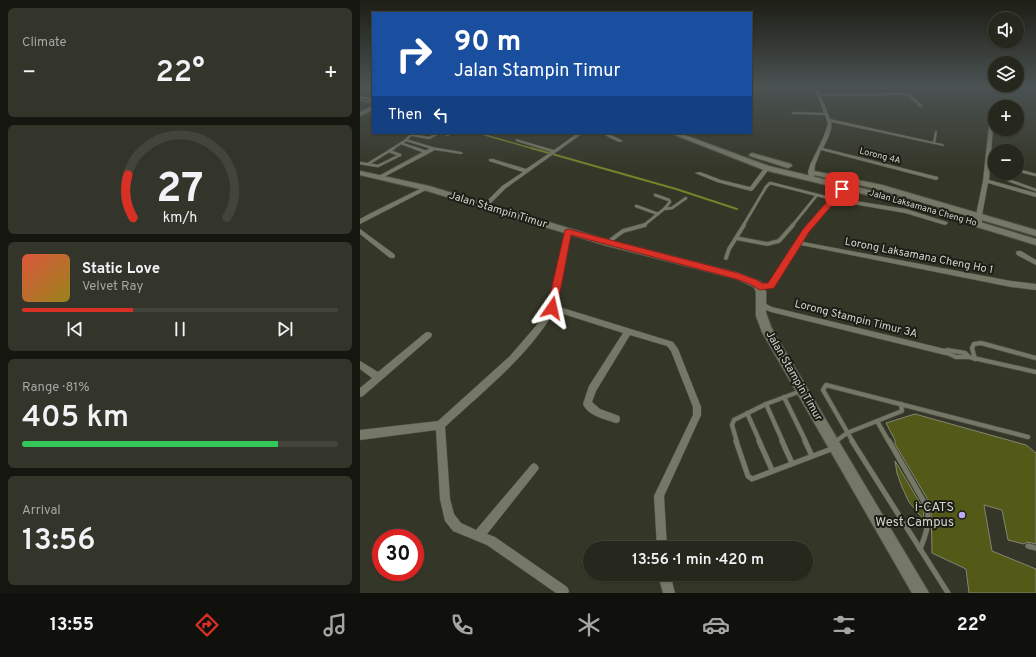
<!DOCTYPE html>
<meta charset="utf-8">
<style>
body{margin:0;font-family:Overpass,sans-serif;background:#33342a;color:#f1f3f6;height:100vh;display:flex;flex-direction:column;font-size:15px;white-space:nowrap}
*{box-sizing:border-box;margin:0}
p{font-size:13px;color:#a4a6a4}
.icon{flex:none;width:22px;height:22px;fill:none;stroke:currentColor;stroke-width:2;stroke-linecap:round;stroke-linejoin:round}
.map{position:relative;flex:1;overflow:hidden}
.drawer{display:flex;flex-direction:column;gap:8px;padding:8px;background:#151610;width:360px}
.drawer>*{flex:none}
.hud{position:absolute;left:12px;top:12px;width:380px;height:122px;border-radius:0px;box-shadow:0 1px 3px #0004,0 0 0 1px #43443b;background:#1a4fa0;color:#fff;overflow:hidden}
.buttons{position:absolute;left:628px;top:12px;display:grid;gap:8px}
.buttons a{display:grid;place-items:center;width:36px;height:36px;border-radius:50%;background:#27281d;box-shadow:0 1px 3px #0004,0 0 0 1px #43443b;font-size:20px}
.speed{position:absolute;left:12px;top:529px;display:flex;gap:8px;font-size:20px;font-weight:700;text-align:center}
.speed>*{display:grid;place-content:center;width:52px;height:52px;border-radius:50%;background:#27281d;box-shadow:0 1px 3px #0004,0 0 0 1px #43443b;line-height:1}
.speed .limit{border:6px solid #d22;background:#fff;color:#111}
.pin{position:absolute;display:grid;place-items:center;width:34px;height:34px;color:#fff;margin:-17px;border-radius:8px;box-shadow:0 2px 6px #0006}
.me{position:absolute;width:44px;margin:-22px;rotate:11deg;stroke-linejoin:round;filter:drop-shadow(0 0 3px #0008)}
.turn{display:flex;align-items:center;gap:14px;height:84px;padding:0 16px;font-size:18px}
.turn .icon{width:52px;height:52px;stroke-width:2.5}
.turn b{display:block;font-size:28px;line-height:34px}
.then{display:flex;align-items:center;height:38px;padding:0 16px;background:#0003;gap:8px;font-size:15px}
.big{font-size:30px;font-weight:600;line-height:1.1}
.drawer .widget{flex:1;display:flex;flex-direction:column;justify-content:center;gap:6px;min-width:0;padding:0 14px;border-radius:6px;background:#33342a}
.drawer .dial{align-items:center;gap:0}
.dial svg{height:104px;overflow:visible;fill:none;stroke:#43443b;stroke-width:7;stroke-linecap:round;text-anchor:middle}
.dial text{fill:#f1f3f6;stroke:none}
.song{display:flex;align-items:center;gap:12px}
.cover{width:48px;height:48px;border-radius:6px;background:linear-gradient(135deg,hsl(10 70% 55%),hsl(50 70% 35%))}
.played{height:4px;border-radius:2px;background:linear-gradient(90deg,#d93025 35%,#43443b 35%)}
.keys{display:flex;justify-content:space-around;direction:ltr}
.heat{display:flex;justify-content:space-between;align-items:center;font-size:22px;direction:ltr}
.charge{height:6px;border-radius:3px;background:linear-gradient(90deg,#34c759 81%,#43443b 0)}
.trip{position:absolute;left:223px;top:541px;width:230px;height:40px;border-radius:20px;background:#27281d;box-shadow:0 1px 3px #0004,0 0 0 1px #43443b;font-weight:600;line-height:40px;text-align:center}
.menu{display:flex;height:64px;justify-content:space-around;align-items:center;background:#10100c;color:#a4a6a4}
.menu .icon{width:28px;height:28px}
.menu .selected{color:#d93025}
.menu b{font-size:18px;color:#f1f3f6}
main{display:flex;flex:1;min-height:0}
.map>svg:first-child{display:block}
</style>
<main>
<section class="drawer">
<div class="widget"><p>Climate</p>
<div class="heat"><a>−</a><b class="big">22°</b><a>+</a></div>
</div>
<div class="widget dial"><svg viewBox="0 0 100 80">
<path d="M14 69A42 42 0 1 1 86 69"/>
<path d="M14 69A42 42 0 0 1 10 36" stroke="#d93025"/>
<text x="50" y="56" font-size="32" font-weight="700">27</text>
<text x="50" y="72" font-size="11">km/h</text>
</svg></div>
<div class="widget">
<div class="song"><i class="cover"></i><div><b>Static Love</b><p>Velvet Ray</p></div></div>
<div class="played"></div>
<div class="keys"><svg class="icon" aria-label="previous" viewBox="0 0 24 24"><path d="M18 5L8 12l10 7zM5 5v14"/></svg><svg class="icon" aria-label="pause" viewBox="0 0 24 24"><path d="M8 5v14M16 5v14"/></svg><svg class="icon" aria-label="next" viewBox="0 0 24 24"><path d="M6 5l10 7-10 7zM19 5v14"/></svg></div>
</div>
<div class="widget"><p>Range · 81%</p><b class="big">405 km</b><div class="charge"></div></div>
<div class="widget"><p>Arrival</p><b class="big">13:56</b></div>
</section>
<div class="map">
<svg width="676" height="593" viewBox="0 0 676 593">
<rect width="100%" height="100%" fill="#343627"/>
<g fill="none" stroke-linecap="round" stroke-linejoin="round">
<!-- stream-far1 -->
<g stroke="#78822a" stroke-width="1.5">
<path d="M0,100l13,3"/>
<path d="M118,133l56,16"/>
</g>
<!-- stream -->
<path stroke="#78822a" stroke-width="2" d="M171,148l145,41 61,20"/>
</g>
<!-- building -->
<g fill="#535916" stroke="#838674">
<path d="M555,414l111,31 10,8v91l-9,-2 -3,2 -16,-4 -6,-30 -18,-5 8,46 44,18v24h-67l-3,-24 -34,-16 -1,-48 -36,-61v-4l-9,-17z"/>
<path d="M535,461l28,47 1,12 -15,-18 -7,-15 -5,-14z"/>
</g>
<g fill="none" stroke-linecap="round" stroke-linejoin="round">
<defs>
<g id="lane-far4">
<path d="M0,87l13,4"/>
<path d="M84,133l4,2"/>
<path d="M52,135l17,3 10,-5"/>
<path d="M46,140l26,8"/>
<path d="M41,143l16,6"/>
<path d="M574,143l2,-11"/>
<path d="M32,149l14,-9 7,-7"/>
</g>
<g id="lane-far3">
<path d="M55,148l11,4"/>
<path d="M29,151l11,4"/>
<path d="M628,162l7,2"/>
<path d="M0,163l18,3 22,-11"/>
<path d="M8,164l26,-16"/>
<path d="M657,170l19,5"/>
<path d="M648,173v7l28,10"/>
<path d="M295,195l14,5 1,2 -6,7"/>
<path d="M276,206l22,8"/>
<path d="M283,226l21,-17 8,-1 14,-10"/>
<path d="M383,226l23,-39 4,-4 63,16"/>
<path d="M432,226l25,-31"/>
</g>
<g id="lane-far2">
<path d="M376,238l8,-13"/>
<path d="M247,243l16,-12 22,-6"/>
<path d="M366,258l3,-9 7,-11 31,6 12,-3 14,-16"/>
</g>
<g id="lane-far1">
<path d="M585,352l11,5h13l67,15"/>
<path d="M585,352l2,-2 18,3 4,4"/>
<path d="M615,359l-3,-11 2,-4 7,-1 55,15"/>
<path d="M424,397l22,45"/>
<path d="M406,404l17,38"/>
<path d="M387,413l13,29"/>
<path d="M517,421l12,21"/>
<path d="M377,442l-5,-17 2,-5 32,-16 35,-13"/>
<path d="M475,442l12,-9 55,-22 -1,-7"/>
<path d="M493,442l-30,-52 3,-5 202,52"/>
</g>
<g id="lane">
<path d="M376,441l12,35 4,3 82,-31"/>
<path d="M399,441l13,29"/>
<path d="M422,441l10,22"/>
<path d="M445,441l7,15"/>
<path d="M492,441l96,152"/>
<path d="M529,441l38,66c3,15 -1,28 -7,42"/>
<path d="M668,546l8,2"/>
</g>
<g id="street">
<path d="M454,87h4l3,7 84,-1 5,1 12,11v2h-2l-12,-11 -3,-1 -84,1 9,23 112,25 2,1v1l-113,-24c2,8 -4,18 -8,26l115,29v2l-2,1 -115,-30 -6,15 -1,13 -3,2 -2,-1 -1,-7 2,-7 13,-27 5,-14 -3,-9 -32,-1 -2,-1 2,-1 31,1z"/>
<path d="M391,92h3l1,1 -4,1z"/>
<path d="M0,96l13,3v2l-13,-3z"/>
<path d="M629,126l4,1 -4,53 47,13v4l-48,-14 -6,32v9l-3,2 -3,-2v-9l7,-34z"/>
<path d="M218,133h5l-77,55 -20,20h-4v-2l20,-20 21,-14 -34,-11v-2h4l33,10 25,-17 -35,-11v-2l38,11z"/>
<path d="M241,133h6l16,8 -4,1z"/>
<path d="M72,147l29,5 2,1 -2,1 -26,-4 -53,28h-4l-1,-1z"/>
<path d="M407,166l3,2 -17,22 -2,1 -34,-9 -22,-9 5,-1 21,8 29,7 15,-20z"/>
<path d="M484,185l3,2 -10,11 69,11 41,13 1,1 -3,2 -40,-12 -70,-12 -27,31 -5,10 208,39 25,3v6l-25,-3 -210,-42 -28,43 -13,2 -2,-1 -1,-2 1,-2 11,-1 27,-41 7,-13 39,-44z"/>
<path d="M66,186l3,2 -1,1 -68,35v-5l11,-6z"/>
<path d="M0,229l34,25 1,2 -1,2h-4l-30,-24z"/>
<path d="M208,230l3,2 -15,74 117,36 5,7 23,58v8l-37,81 3,52h-10l-3,-52 39,-81v-8l-22,-56 -4,-5 -37,-11 -34,56 -4,11 8,7 19,7 1,3 -1,3 -3,1c-11,-4 -28,-7 -33,-19l6,-18 34,-53 -69,-22c-24,44 -73,82 -109,116l5,72 4,15 7,9 15,7 55,-65 3,-2 3,2 2,3 -2,3 -50,63 8,3 72,50 2,4 -1,2h-12l-69,-48 -34,-14 -8,-10 -5,-22 -4,-69 -76,10v-10l78,-9 72,-65 31,-36 7,-12 17,-76z"/>
<path d="M657,251h4l15,9v5l-19,-10 -1,-2z"/>
<path d="M402,302l10,5 173,42 3,1 1,2 -1,2 -3,1 -174,-43 -12,-5 -1,-2 1,-2z"/>
<path d="M68,332l3,1 1,2 -1,2 -68,59 -3,1v-9l12,-10 -12,-9v-8l18,11 47,-39z"/>
<path d="M298,574h12l5,19h-12z"/>
</g>
<g id="secondary">
<path d="M13,106v4l-13,6v-4z"/>
<path d="M310,133h9l90,33 125,30 142,43v6l-148,-45 -124,-30z"/>
<path d="M392,153l39,11 1,2 -4,2 -38,-12 -1,-1z"/>
<path d="M0,171l69,15 179,54 130,33 23,9 5,10v21l6,16 157,264h-17l-150,-261 -6,-16v-24l-2,-5 -17,-8 -133,-34 -180,-55 -64,-15z"/>
<path d="M454,171l68,14 154,45v6l-159,-47 -63,-14z"/>
</g>
</defs>
<!-- lane-far4 casing -->
<use href="#lane-far4" stroke="#4f5144" stroke-width="3"/>
<!-- lane-far3 casing -->
<use href="#lane-far3" stroke="#4f5144" stroke-width="3.5"/>
<!-- lane-far2 casing -->
<use href="#lane-far2" stroke="#4f5144" stroke-width="5"/>
<!-- lane-far1 casing -->
<use href="#lane-far1" stroke="#4f5144" stroke-width="5.5"/>
<!-- lane casing -->
<use href="#lane" stroke="#4f5144" stroke-width="6"/>
<!-- street casing -->
<use href="#street" stroke="#4f5144" stroke-width="1"/>
<!-- secondary casing -->
<use href="#secondary" stroke="#4f5144" stroke-width="2"/>
<!-- lane-far4 -->
<use href="#lane-far4" stroke="#757867" stroke-width="2"/>
<!-- lane-far3 -->
<use href="#lane-far3" stroke="#757867" stroke-width="2.5"/>
<!-- lane-far2 -->
<use href="#lane-far2" stroke="#757867" stroke-width="3.5"/>
<!-- lane-far1 -->
<use href="#lane-far1" stroke="#757867" stroke-width="4"/>
<!-- lane -->
<use href="#lane" stroke="#757867" stroke-width="5"/>
<!-- street -->
<use href="#street" fill="#757867" fill-rule="evenodd"/>
<!-- secondary -->
<use href="#secondary" fill="#757867" fill-rule="evenodd"/>
</g>
<!-- sky -->
<linearGradient id="sky" x2="0" y2="1"><stop stop-color="#1d1e15"/><stop offset="0.51" stop-color="#4a5252"/><stop offset="1" stop-color="#4a5252" stop-opacity="0"/></linearGradient>
<rect width="676" height="170" fill="url(#sky)"/>
<!-- route -->
<path fill="#d93025" stroke="#8d1f18" d="M480,187l6,2 -37,43 -35,56 -14,2 -10,-6 -14,-5 -165,-44 -14,73 -5,4 -5,-4 18,-78 3,-1 170,44 19,7 5,3h6l35,-54z"/>
<!-- markers -->
<circle fill="#bcaaf5" stroke="#1c1d16" stroke-width="1.5" cx="602" cy="515" r="4"/>
<g text-anchor="middle" dominant-baseline="central" stroke-width="4" stroke-linejoin="round" paint-order="stroke">
<!-- far-street labels -->
<g font-size="9" fill="#d3d5cb" stroke="#1c1d16">
<text transform="translate(520 156) rotate(14)">Lorong 4A</text>
<text transform="translate(563 208) rotate(16)">Jalan Laksamana Cheng Ho</text>
</g>
<!-- street labels -->
<g font-size="11" fill="#d3d5cb" stroke="#1c1d16">
<text transform="translate(138 210) rotate(17)">Jalan Stampin Timur</text>
<text transform="translate(559 256) rotate(11)">Lorong Laksamana Cheng Ho 1</text>
<text transform="translate(496 319) rotate(14)">Lorong Stampin Timur 3A</text>
<text transform="translate(434 376) rotate(60)">Jalan Stampin Timur</text>
</g>
<!-- near-poi labels -->
<g font-size="13" fill="#d3d5cb" stroke="#1c1d16" text-anchor="end">
<text x="594" y="508">i-CATS<tspan x="594" dy="15">West Campus</tspan></text>
</g>
</g>
</svg>
<div class="buttons">
<a><svg class="icon" aria-label="sound" viewBox="0 0 24 24"><path d="M4 9h4l5-4v14l-5-4H4zM17 9q2 3 0 6"/></svg></a>
<a><svg class="icon" aria-label="layers" viewBox="0 0 24 24"><path d="M12 4l9 5-9 5-9-5zM3 14l9 5 9-5"/></svg></a>
<a>+</a>
<a>−</a>
</div>
<div class="speed"><div class="limit">30</div></div>
<div class="pin" style="left:482px;top:189px;background:#d93025"><svg class="icon" aria-label="arrive" viewBox="0 0 24 24"><path d="M6 21V4h12l-3 4 3 4H6"/></svg></div>
<svg class="me" style="left:192px;top:308px" viewBox="-20 -20 40 40"><path d="M0-17L14 15 0 8-14 15z" fill="#d93025" stroke="#fff" stroke-width="4"/></svg>
<div class="trip">13:56 · 1 min · 420 m</div>
<div class="hud">
<div class="turn"><svg class="icon" aria-label="right" viewBox="0 0 24 24"><path d="M7 20v-9h11M14 6l5 5-5 5"/></svg><div><b>90 m</b>Jalan Stampin Timur</div></div>
<div class="then">Then<svg class="icon" aria-label="left" viewBox="0 0 24 24"><path d="M17 20v-9H6M10 6l-5 5 5 5"/></svg></div>
</div>
</div>
</main>
<nav class="menu">
<b>13:55</b>
<svg class="icon selected" aria-label="directions" viewBox="0 0 24 24"><path d="M12 3l9 9-9 9-9-9zM9 14v-3h6M13 9l2 2-2 2"/></svg>
<svg class="icon" aria-label="music" viewBox="0 0 24 24"><path d="M9 18V5l10-2v13"/><circle cx="6" cy="18" r="3"/><circle cx="16" cy="16" r="3"/></svg>
<svg class="icon" aria-label="phone" viewBox="0 0 24 24"><path d="M5 4h4l2 5-3 2q2 4 5 5l2-3 5 2v4C11 20 4 13 5 4z"/></svg>
<svg class="icon" aria-label="climate" viewBox="0 0 24 24"><path d="M12 3v18M4 7l16 10M4 17L20 7"/></svg>
<svg class="icon" aria-label="car" viewBox="0 0 24 24"><path d="M5 17H2v-5l4-1 3-4h7l3 4 3 1v5h-3M9 17h6M6 11h13"/><circle cx="7" cy="17" r="2"/><circle cx="17" cy="17" r="2"/></svg>
<svg class="icon" aria-label="filters" viewBox="0 0 24 24"><path d="M4 7h16M4 17h16"/><circle cx="9" cy="7" r="2"/><circle cx="15" cy="17" r="2"/></svg>
<b>22°</b>
</nav>
